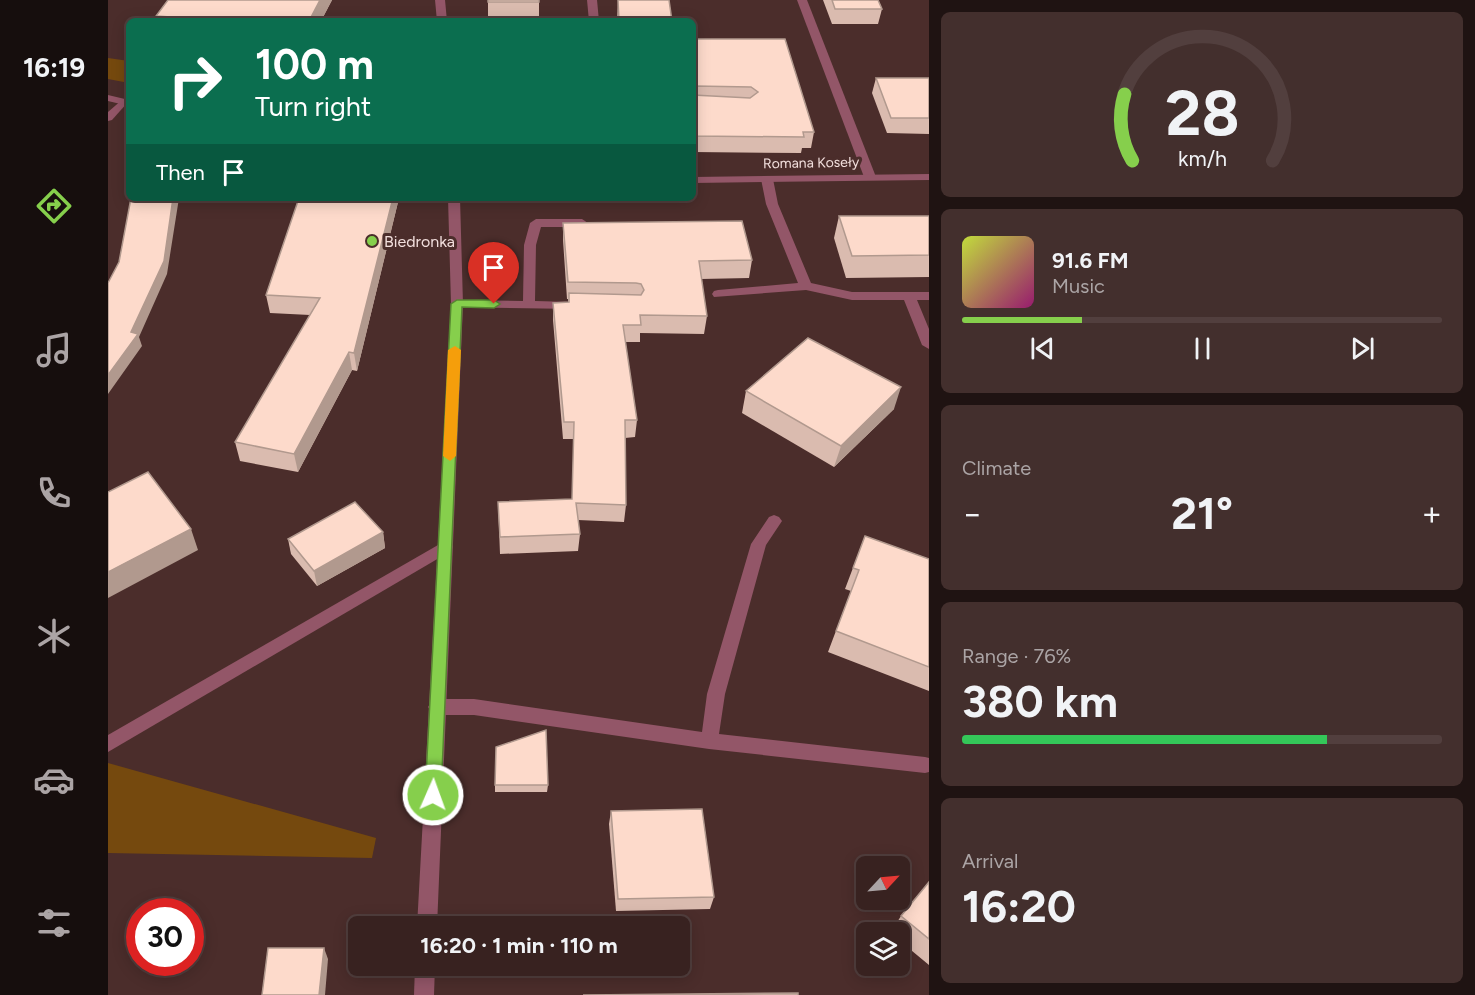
<!DOCTYPE html>
<meta charset="utf-8">
<style>
body{margin:0;font-family:Figtree,sans-serif;background:#432f2d;color:#f1f3f6;height:100vh;display:flex;flex-direction:column;font-size:22px;white-space:nowrap}
*{box-sizing:border-box;margin:0}
p{font-size:20px;color:#aba4a5}
.icon{flex:none;width:33px;height:33px;fill:none;stroke:currentColor;stroke-width:2;stroke-linecap:round;stroke-linejoin:round}
.map{position:relative;flex:1;overflow:hidden}
.drawer{display:flex;flex-direction:column;gap:12px;padding:12px;background:#1f1312;width:546px}
.drawer>*{flex:none}
.banner{position:absolute;left:18px;top:18px;width:570px;height:183px;border-radius:9px;box-shadow:0 3px 15px #0003,0 0 0 2px #523f3e;background:#0b6e4f;color:#fff;overflow:hidden}
.needle{width:39px;rotate:64deg}
.buttons{position:absolute;left:748px;top:856px;display:grid;gap:12px}
.buttons a{display:grid;place-items:center;width:54px;height:54px;border-radius:9px;background:#382220;box-shadow:0 3px 15px #0003,0 0 0 2px #523f3e;font-size:30px}
.speed{position:absolute;left:18px;top:898px;display:flex;gap:12px;font-size:30px;font-weight:700;text-align:center}
.speed>*{display:grid;place-content:center;width:78px;height:78px;border-radius:50%;background:#382220;box-shadow:0 3px 15px #0003,0 0 0 2px #523f3e;line-height:1}
.speed .limit{border:9px solid #d22;background:#fff;color:#111}
.pin{position:absolute;display:grid;place-items:center;width:51px;height:51px;color:#fff;margin:-62px -26px;border-radius:50% 50% 50% 0;rotate:-45deg;box-shadow:0 0 6px #0007}
.pin .icon{rotate:45deg}
.me{position:absolute;width:66px;margin:-33px;rotate:2deg;stroke-linejoin:round;filter:drop-shadow(0 0 4px #0008)}
.turn{display:flex;align-items:center;gap:21px;height:126px;padding:0 30px;font-size:27px}
.turn .icon{width:78px;height:78px;stroke-width:2.5}
.turn b{display:block;font-size:42px;line-height:51px}
.then{display:flex;align-items:center;height:57px;padding:0 30px;background:#0003;gap:12px;font-size:22px}
.big{font-size:45px;font-weight:700;line-height:1.1}
.drawer .widget{flex:1;display:flex;flex-direction:column;justify-content:center;gap:9px;min-width:0;padding:0 21px;border-radius:9px;background:#432f2d}
.drawer .dial{align-items:center;gap:0}
.dial svg{height:156px;overflow:visible;fill:none;stroke:#523f3e;stroke-width:7;stroke-linecap:round;text-anchor:middle}
.dial text{fill:#f1f3f6;stroke:none}
.song{display:flex;align-items:center;gap:18px}
.cover{width:72px;height:72px;border-radius:9px;background:linear-gradient(135deg,hsl(70 70% 55%),hsl(320 70% 35%))}
.played{height:6px;border-radius:3px;background:linear-gradient(90deg,#86cf4c 25%,#523f3e 25%)}
.keys{display:flex;justify-content:space-around;direction:ltr}
.heat{display:flex;justify-content:space-between;align-items:center;font-size:33px;direction:ltr}
.charge{height:9px;border-radius:4px;background:linear-gradient(90deg,#34c759 76%,#523f3e 0)}
.trip{position:absolute;left:240px;top:916px;width:342px;height:60px;border-radius:9px;background:#382220;box-shadow:0 3px 15px #0003,0 0 0 2px #523f3e;font-weight:700;line-height:60px;text-align:center}
main{display:flex;flex:1;min-height:0}
.menu{display:flex;flex-direction:column;width:108px;justify-content:space-around;align-items:center;background:#160e0d;color:#aba4a5}
.menu .icon{width:42px;height:42px}
.menu .selected{color:#86cf4c}
.menu b{font-size:27px;color:#f1f3f6}
.map>svg:first-child{display:block}
</style>
<main>
<nav class="menu">
<b>16:19</b>
<svg class="icon selected" aria-label="directions" viewBox="0 0 24 24"><path d="M12 3l9 9-9 9-9-9zM9 14v-3h6M13 9l2 2-2 2"/></svg>
<svg class="icon" aria-label="music" viewBox="0 0 24 24"><path d="M9 18V5l10-2v13"/><circle cx="6" cy="18" r="3"/><circle cx="16" cy="16" r="3"/></svg>
<svg class="icon" aria-label="phone" viewBox="0 0 24 24"><path d="M5 4h4l2 5-3 2q2 4 5 5l2-3 5 2v4C11 20 4 13 5 4z"/></svg>
<svg class="icon" aria-label="climate" viewBox="0 0 24 24"><path d="M12 3v18M4 7l16 10M4 17L20 7"/></svg>
<svg class="icon" aria-label="car" viewBox="0 0 24 24"><path d="M5 17H2v-5l4-1 3-4h7l3 4 3 1v5h-3M9 17h6M6 11h13"/><circle cx="7" cy="17" r="2"/><circle cx="17" cy="17" r="2"/></svg>
<svg class="icon" aria-label="filters" viewBox="0 0 24 24"><path d="M4 7h16M4 17h16"/><circle cx="9" cy="7" r="2"/><circle cx="15" cy="17" r="2"/></svg>
</nav>
<div class="map">
<svg width="821" height="995" viewBox="0 0 821 995">
<rect width="100%" height="100%" fill="#4b2d2b"/>
<!-- green -->
<g fill="#75490e">
<path d="M0,58l21,3v22l-21,-4z"/>
<path d="M0,763l268,75 -4,20 -264,-5z"/>
</g>
<g fill="none" stroke-linecap="round" stroke-linejoin="round">
<!-- service -->
<g fill="#935668" fill-rule="evenodd">
<path d="M479,0h10l2,21h-10z"/>
<path d="M689,0h10l69,177 -2,2 -4,1 -6,-3z"/>
<path d="M659,176l6,3 5,25 33,79 41,9h77v8h-12l12,29v20l-7,-4 -18,-45h-52l-46,-10 -92,7 -2,-3 2,-3 4,-1 80,-7 -32,-79 -5,-25z"/>
<path d="M428,219h46l6,4 -6,4h-41l-5,18 -1,56 37,1 6,4 -1,3 -125,-2 -1,-3 6,-4 66,1 1,-56 6,-22z"/>
<path d="M666,515l5,2 3,4 -16,24 -41,149 -6,40 206,23 4,1v14l-4,1 -216,-24 -235,-34h-37l-6,-3 -3,-5 3,-5 6,-3h37l228,33 5,-38 44,-150 18,-27z"/>
</g>
<!-- pedestrian -->
<path fill="#935668" fill-rule="evenodd" d="M337,541l6,2 2,4 -2,4 -343,201v-17z"/>
<!-- minor -->
<g fill="#935668" fill-rule="evenodd">
<path d="M327,0h10l2,21h-10z"/>
<path d="M15,99l5,3 -16,18 -4,1v-9z"/>
<path d="M340,198h12l3,106 -26,623h-20l34,-623z"/>
<path d="M307,966h20l-1,29h-20z"/>
</g>
<!-- tertiary -->
<g fill="#935668" fill-rule="evenodd">
<path d="M0,95l21,5v6l-21,-5z"/>
<path d="M821,174v6l-236,3v-6z"/>
</g>
</g>
<!-- wall -->
<g fill="#dabbaf">
<path d="M224,0l-11,21h-164l-1,-5z"/>
<path d="M380,0h51v17l-51,-1z"/>
<path d="M510,0l54,21h-55z"/>
<path d="M715,0h55l4,9 -4,15h-46z"/>
<path d="M585,39l121,93 -3,16h-9l-1,5 -108,-1z"/>
<path d="M768,78h53v56l-42,-1 -15,-40z"/>
<path d="M291,198l-42,173 -5,-1 -54,102 -58,-11 -5,-19 75,-127 -40,-2 -4,-18z"/>
<path d="M731,216h90v61l-83,1 -12,-40z"/>
<path d="M455,223l189,37 -3,18 -48,1 6,37 -3,18 -64,-1v9h-15l12,78 -2,17 -10,1 1,67 -2,17 -46,-2 2,14 -2,17 -78,3 -2,-52 74,-3 2,-60h-11l-10,-119v-17l15,-1v-3h-1l-4,-59z"/>
<path d="M638,391l148,18 -60,58 -92,-54z"/>
<path d="M275,532l2,16 -68,38 -26,-32 -3,-15z"/>
<path d="M757,536l64,23v132l-101,-39 23,-61 -6,-2z"/>
<path d="M387,785h53l-1,7h-52z"/>
<path d="M503,811l103,86 -4,12 -94,2 -7,-87z"/>
<path d="M821,882v83l-29,-24v-8h-10l11,-17z"/>
</g>
<!-- shaded-wall -->
<g fill="#b1998e">
<path d="M212,0h12l-11,21h-12z"/>
<path d="M65,198h6l-12,76 -28,63 3,9 -34,48v-19l23,-43z"/>
<path d="M285,198h6l-42,173 -3,-18z"/>
<path d="M241,352l3,18 -54,102 -4,-18z"/>
<path d="M793,387l-7,22 -60,58 7,-21z"/>
<path d="M83,529l7,21 -90,48v-26z"/>
<path d="M275,532l2,16 -68,38 -3,-15z"/>
<path d="M216,948l4,11 -3,36h-6z"/>
</g>
<!-- building -->
<g fill="#fddacb" stroke="#b1998e" stroke-width="1.5">
<path d="M60,0h152l-11,21h-80l-73,-5z"/>
<rect x="380" y="0" width="51" height="2"/>
<path d="M510,0h51l3,21h-53z"/>
<path d="M724,0h46l4,9h-47z"/>
<path d="M585,39h92l29,93h-11l1,5 -111,-1v-44v3l57,3 8,-6 -7,-5 -56,-1 -2,1z"/>
<path d="M768,78h53v40h-38z"/>
<path d="M23,198h42l-9,63 -33,71 7,2 -30,41v-92l11,-21z"/>
<path d="M191,198h94l-39,155 -5,-1 -55,102 -59,-12 85,-144 -54,-3z"/>
<path d="M731,216h90v39l-77,1z"/>
<path d="M634,221l10,39 -53,1 8,55 -67,-1 1,10h-18l14,95h-12l1,85 -50,-2 4,31 -80,3 -2,-35 74,-3 2,-77h-10l-11,-119 16,-1v-9l72,2 3,-5 -3,-6 -5,-1 -68,-1 -5,-59z"/>
<path d="M700,338l93,49 -60,59 -95,-55z"/>
<path d="M40,472l43,57 -83,43v-80z"/>
<path d="M247,502l28,30 -69,39 -26,-32z"/>
<path d="M757,536l64,23v108l-93,-36 23,-61 -6,-2z"/>
<path d="M438,730l2,55h-53l1,-38z"/>
<path d="M594,809l12,88 -96,2 -7,-88z"/>
<path d="M821,882v57l-28,-23z"/>
<path d="M160,948h56l-5,47h-57z"/>
<path d="M690,993v2h-215z"/>
</g>
<!-- route -->
<path fill="#86cf4c" stroke="#578731" stroke-width="1.5" d="M349,300h37l6,4 -6,4 -32,-1 -21,488 -2,6 -6,2 -6,-2 -2,-6 26,-491z"/>
<!-- slow -->
<path fill="#f59e0b" d="M347,346l6,4 -5,106 -6,5 -7,-5 5,-106z"/>
<!-- markers -->
<circle fill="#86cf4c" stroke="#4b2d2b" stroke-width="2" cx="264" cy="241" r="6"/>
<g text-anchor="middle" dominant-baseline="central" stroke-width="6" stroke-linejoin="round" paint-order="stroke">
<!-- far-street labels -->
<g font-size="14" fill="#f2dfdd" stroke="#4b2d2b">
<text transform="translate(703 163) rotate(-1)">Romana Koseły</text>
</g>
<!-- poi labels -->
<g font-size="16" fill="#f2dfdd" stroke="#4b2d2b" text-anchor="start">
<text x="276" y="241">Biedronka</text>
</g>
</g>
</svg>
<div class="buttons">
<a><svg class="needle" viewBox="-14 -14 28 28"><path d="M0-13l5 13h-10z" fill="#e53935"/><path d="M0 13l5-13h-10z" fill="#aba4a5"/></svg></a>
<a><svg class="icon" aria-label="layers" viewBox="0 0 24 24"><path d="M12 4l9 5-9 5-9-5zM3 14l9 5 9-5"/></svg></a>
</div>
<div class="speed"><div class="limit">30</div></div>
<div class="pin" style="left:386px;top:304px;background:#d93025"><svg class="icon" aria-label="arrive" viewBox="0 0 24 24"><path d="M6 21V4h12l-3 4 3 4H6"/></svg></div>
<svg class="me" style="left:325px;top:795px" viewBox="-20 -20 40 40"><circle r="17" fill="#86cf4c" stroke="#fff" stroke-width="3"/><path d="M0-11L8 9 0 5-8 9z" fill="#fff"/></svg>
<div class="trip">16:20 · 1 min · 110 m</div>
<div class="banner">
<div class="turn"><svg class="icon" aria-label="right" viewBox="0 0 24 24"><path d="M7 20v-9h11M14 6l5 5-5 5"/></svg><div><b>100 m</b>Turn right</div></div>
<div class="then">Then<svg class="icon" aria-label="arrive" viewBox="0 0 24 24"><path d="M6 21V4h12l-3 4 3 4H6"/></svg></div>
</div>
</div>
<section class="drawer">
<div class="widget dial"><svg viewBox="0 0 100 80">
<path d="M14 69A42 42 0 1 1 86 69"/>
<path d="M14 69A42 42 0 0 1 10 35" stroke="#86cf4c"/>
<text x="50" y="56" font-size="32" font-weight="700">28</text>
<text x="50" y="72" font-size="11">km/h</text>
</svg></div>
<div class="widget">
<div class="song"><i class="cover"></i><div><b>91.6 FM</b><p>Music</p></div></div>
<div class="played"></div>
<div class="keys"><svg class="icon" aria-label="previous" viewBox="0 0 24 24"><path d="M18 5L8 12l10 7zM5 5v14"/></svg><svg class="icon" aria-label="pause" viewBox="0 0 24 24"><path d="M8 5v14M16 5v14"/></svg><svg class="icon" aria-label="next" viewBox="0 0 24 24"><path d="M6 5l10 7-10 7zM19 5v14"/></svg></div>
</div>
<div class="widget"><p>Climate</p>
<div class="heat"><a>−</a><b class="big">21°</b><a>+</a></div>
</div>
<div class="widget"><p>Range · 76%</p><b class="big">380 km</b><div class="charge"></div></div>
<div class="widget"><p>Arrival</p><b class="big">16:20</b></div>
</section>
</main>
